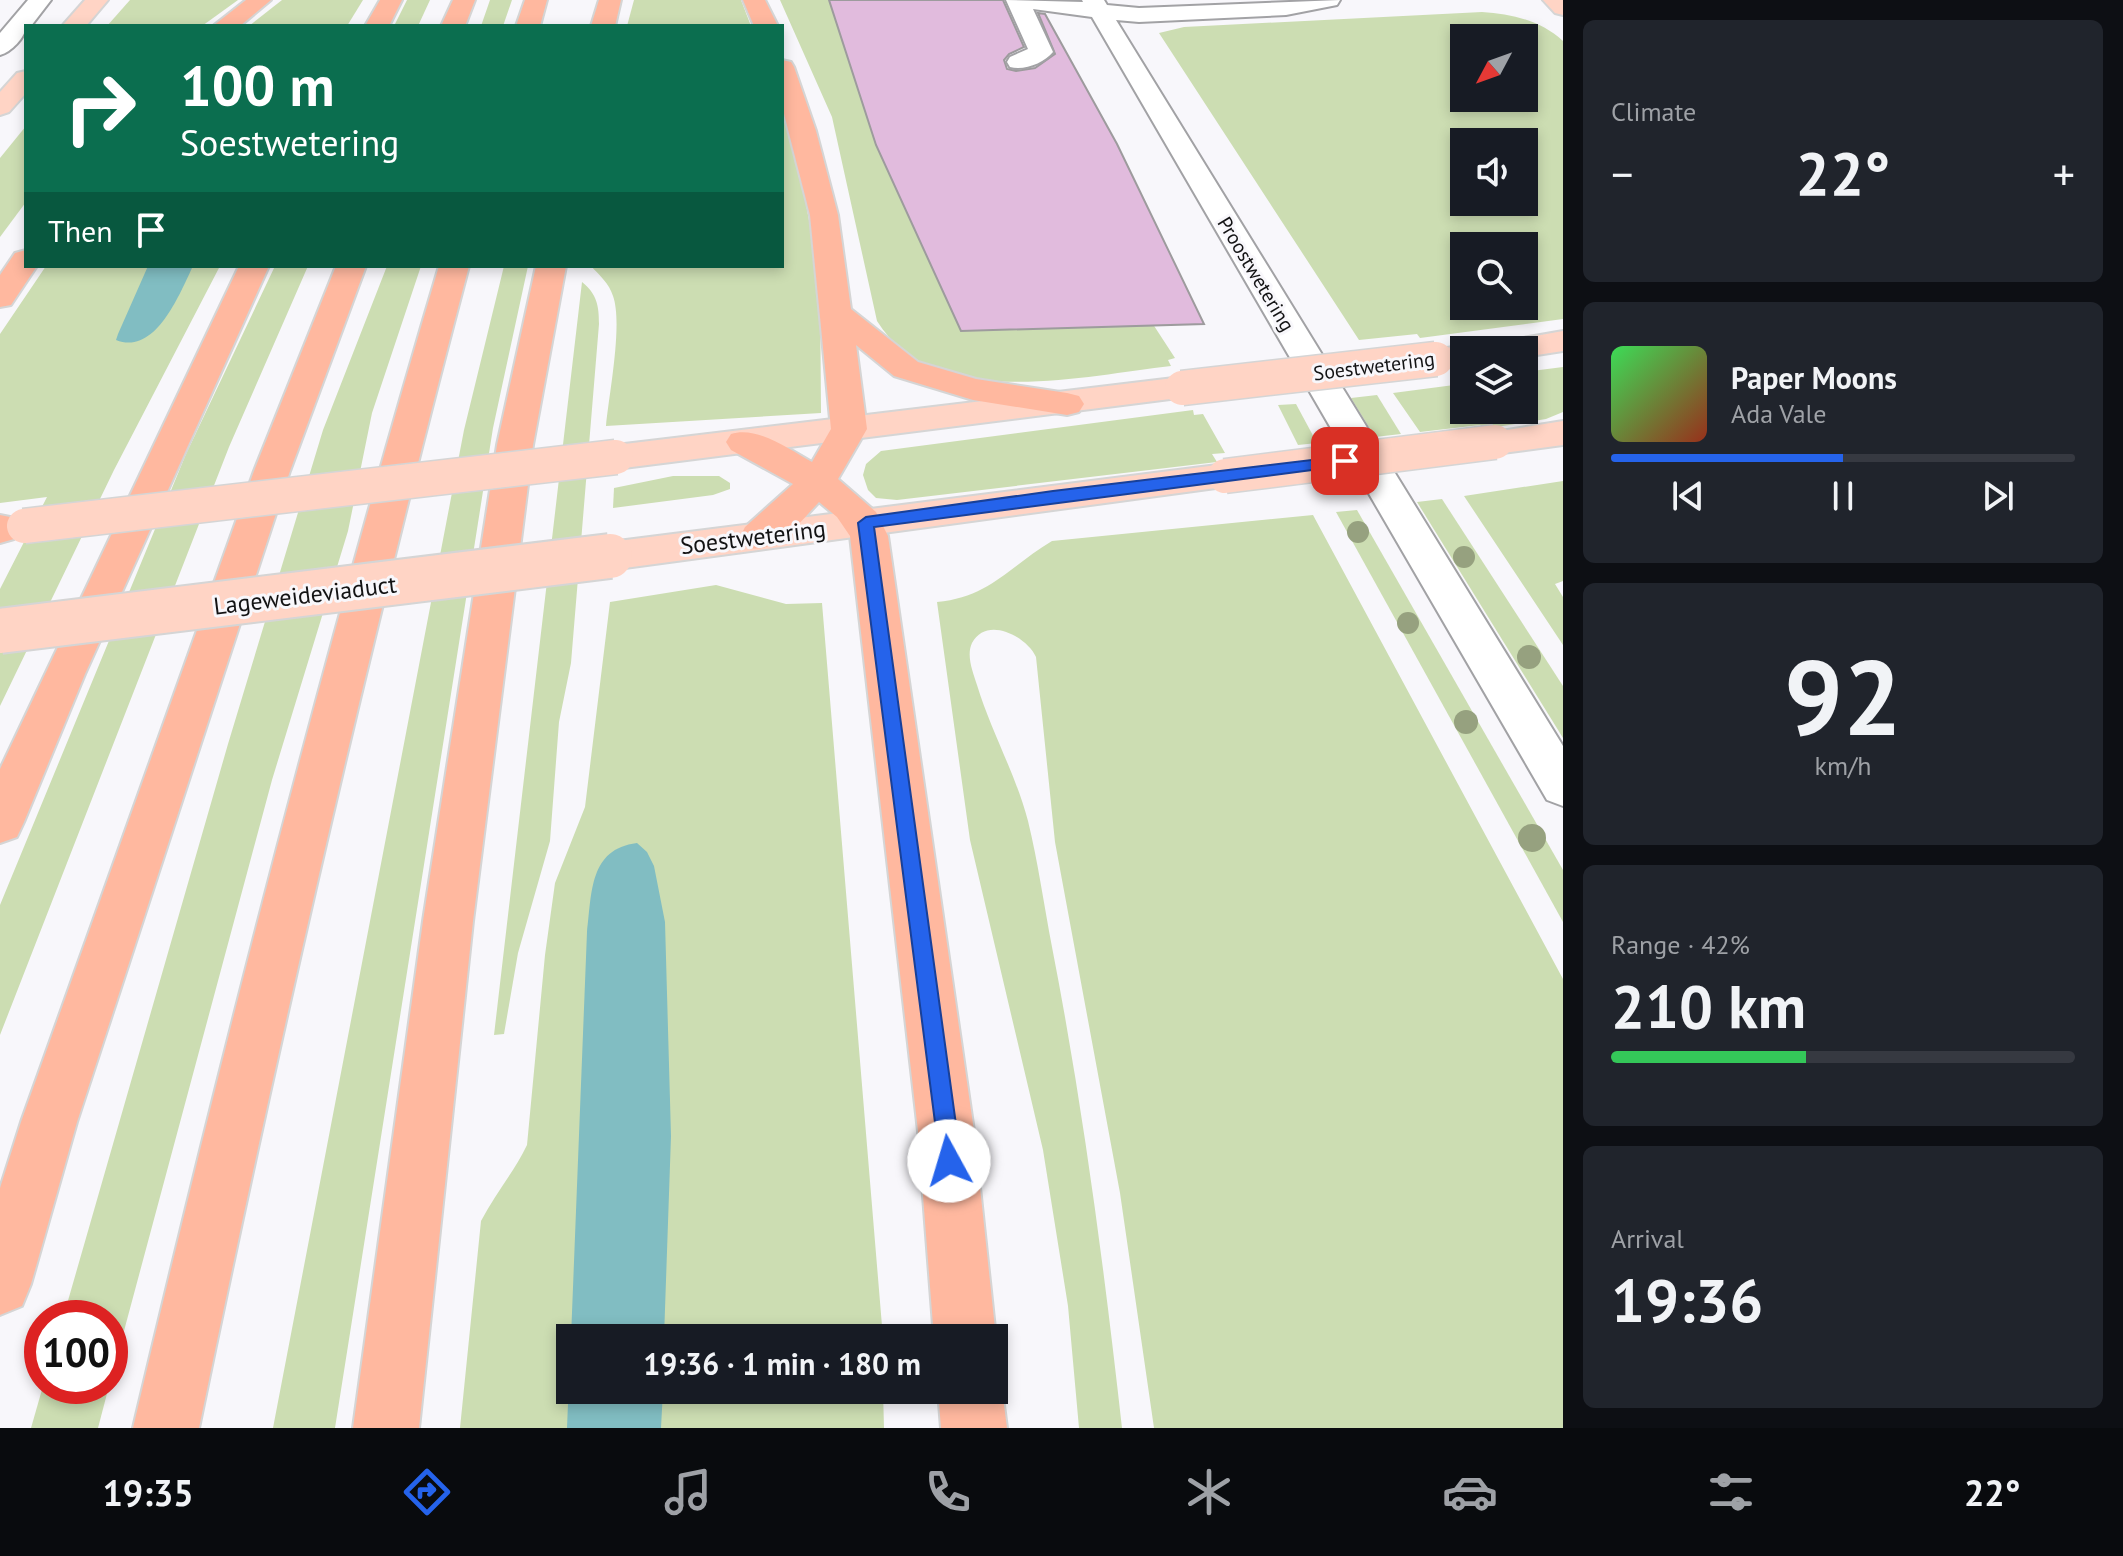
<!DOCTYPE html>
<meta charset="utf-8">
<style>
body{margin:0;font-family:"PT Sans",sans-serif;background:#20242c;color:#f1f3f6;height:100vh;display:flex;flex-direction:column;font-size:30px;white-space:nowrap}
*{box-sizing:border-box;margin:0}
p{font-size:26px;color:#9ea1a6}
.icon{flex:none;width:44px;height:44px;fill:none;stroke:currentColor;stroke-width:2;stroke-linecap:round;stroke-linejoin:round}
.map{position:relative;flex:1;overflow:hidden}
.side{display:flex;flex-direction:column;gap:20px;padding:20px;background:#0d0f14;width:560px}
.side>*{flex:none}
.hud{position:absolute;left:24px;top:24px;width:760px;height:244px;border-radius:0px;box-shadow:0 4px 12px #0003;background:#0b6e4f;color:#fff;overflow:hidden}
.needle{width:52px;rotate:229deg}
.controls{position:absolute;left:1450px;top:24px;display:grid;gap:16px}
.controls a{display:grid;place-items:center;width:88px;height:88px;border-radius:0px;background:#171b24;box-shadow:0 4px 12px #0003;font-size:40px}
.speed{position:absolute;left:24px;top:1300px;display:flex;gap:16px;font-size:40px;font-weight:700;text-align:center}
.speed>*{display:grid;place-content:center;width:104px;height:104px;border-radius:50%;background:#171b24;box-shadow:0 4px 12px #0003;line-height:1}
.speed .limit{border:12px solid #d22;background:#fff;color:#111}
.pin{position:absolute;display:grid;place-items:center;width:68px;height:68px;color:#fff;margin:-34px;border-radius:16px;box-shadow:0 4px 12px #0006}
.me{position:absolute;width:88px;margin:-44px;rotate:354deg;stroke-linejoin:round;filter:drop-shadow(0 0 6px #0008)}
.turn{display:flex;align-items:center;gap:28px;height:168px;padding:0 24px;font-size:36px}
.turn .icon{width:104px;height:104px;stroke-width:2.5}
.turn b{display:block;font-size:56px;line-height:68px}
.then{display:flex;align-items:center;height:76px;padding:0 24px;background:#0003;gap:16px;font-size:30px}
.big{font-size:60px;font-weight:800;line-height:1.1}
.side .card{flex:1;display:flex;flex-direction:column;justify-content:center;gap:12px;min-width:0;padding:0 28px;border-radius:12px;background:#20242c}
.side .dial{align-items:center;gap:0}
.dial b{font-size:104px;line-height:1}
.song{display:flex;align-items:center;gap:24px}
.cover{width:96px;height:96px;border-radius:12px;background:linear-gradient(135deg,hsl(130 70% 55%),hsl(10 70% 35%))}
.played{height:8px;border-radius:4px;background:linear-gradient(90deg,#2563eb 50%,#363941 50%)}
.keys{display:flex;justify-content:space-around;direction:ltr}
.heat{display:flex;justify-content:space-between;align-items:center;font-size:44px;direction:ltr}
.charge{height:12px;border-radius:6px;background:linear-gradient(90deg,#34c759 42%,#363941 0)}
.trip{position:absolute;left:556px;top:1324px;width:452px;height:80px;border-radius:0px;background:#171b24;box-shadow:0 4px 12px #0003;font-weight:800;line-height:80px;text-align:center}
.tabs{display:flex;height:128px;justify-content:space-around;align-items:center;background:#090b0e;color:#9ea1a6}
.tabs .icon{width:56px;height:56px}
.tabs .current{color:#2563eb}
.tabs b{font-size:36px;color:#f1f3f6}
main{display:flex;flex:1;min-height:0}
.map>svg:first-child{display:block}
</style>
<main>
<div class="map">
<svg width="1563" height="1428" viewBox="0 0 1563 1428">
<rect width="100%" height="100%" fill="#f8f7fb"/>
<!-- green -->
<g fill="#ccddb2" fill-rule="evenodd">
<path d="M130,0h108l-36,26h-95z"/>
<path d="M282,0h81l-16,26h-98z"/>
<path d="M407,0h23l-12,26h-24z"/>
<path d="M490,0h22l-9,26h-22z"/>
<path d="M634,0h107l10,26h-124z"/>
<path d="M780,0h52l272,249 71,109 -7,2 3,6c-90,10 -237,47 -294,-45l-45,-204z"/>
<path d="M1482,12c30,2 58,8 81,29v278l-143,19 -3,-4 -58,6 -200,-307 25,-6zM1464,38h60v60h-60zM1464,142h60v60h-60zM1464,246h60v60h-60z"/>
<path d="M782,113l19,64 19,103 1,133 -215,13c3,-32 17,-102 7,-130 -4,-13 -13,-20 -22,-30h191z"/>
<path d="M26,126v76l-26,35v-79z"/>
<path d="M46,266h174l-106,204 -114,236v-117l47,-92 -47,6v-169z"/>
<path d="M275,266h33l-79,181 -229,588v-130l186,-451z"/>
<path d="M387,266h34l-49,147 -24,118 -76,249 -162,603v-65h-47l165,-574 95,-314z"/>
<path d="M504,266h24l-35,162 -158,1000h-62l191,-998z"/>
<path d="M582,282c15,12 17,24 17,42l-28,339 -12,59 -9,119 -32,112 -14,81 -10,1z"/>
<path d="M1563,367v45l-17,7 -62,10 -4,-4 -60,7 -27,-39 61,-8 -2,-5 12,-1v31h60v-38z"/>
<path d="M1377,395l24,39 -26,3 -24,-39z"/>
<path d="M1296,404l21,39 -19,2 -20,-40z"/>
<path d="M1193,410l1,5 9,-1 22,39 -13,1 5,8 -320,38 -21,-2 -8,-8 -5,-15 3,-11 15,-13z"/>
<path d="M673,476h46l11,7v6l-17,6 -100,13 1,-20z"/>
<path d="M1563,481v100l-8,3 8,13v48l-99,-149z"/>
<path d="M1442,499l121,187v52l-146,-236z"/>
<path d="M1357,510l206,360v52l-227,-410z"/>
<path d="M1313,515l250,464v449h-409l-34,-235 -65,-351 -19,-185c-9,-20 -49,-42 -64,-14 -6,13 1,29 5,42 14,46 39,90 51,136 10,41 16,84 24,126 31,159 52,320 70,481h-43l-11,-122 -25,-156 -73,-310 -33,-238c53,-5 73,-36 115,-61z"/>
<path d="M716,585l70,19 36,-1 61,735h-313v52h313l1,38h-424l21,-207c14,-27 33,-49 46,-76l18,-190 10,-72 30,-76 25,-205z"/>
<path d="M43,1386h66l-11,42h-67z"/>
</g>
<!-- water -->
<g fill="#81bdc2">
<path d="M148,266h45c-13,27 -37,90 -77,74l2,-6z"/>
<path d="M637,843l10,9 7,14 11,56 6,214 -7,202h-93l16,-406c5,-39 2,-83 50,-89z"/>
<path d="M570,1354v36h93l-2,38h-94z"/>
</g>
<!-- building -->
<path fill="#e1bbdd" stroke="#9d9b9d" stroke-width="2" d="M829,0h174l21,47 -15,7 -5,6 3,9 9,2 19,-3 20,-14 -17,-41 7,1 72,130 87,180 -243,7 -85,-186z"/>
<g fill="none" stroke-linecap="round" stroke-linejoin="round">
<defs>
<g id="minor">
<path d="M28,0h23l-20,26h-5c-1,12 -15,26 -26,29v-22z"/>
<path d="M1006,0l77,2 -1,-2h22l3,5 32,3 201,-8 -3,5 -51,10 -147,7 -23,-2 447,726v60l-16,-6 -455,-783 -59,-8 20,43c-9,11 -29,19 -43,15l-3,-5 3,-5 18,-8z"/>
</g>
<g id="major">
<path d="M85,0h23l-22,26h-24z"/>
<path d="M1543,0h20v15l-8,-2z"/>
<path d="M26,71v22l-17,19 -9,3v-23l17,-19z"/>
<path d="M1563,331v20l-39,6v-7h-34l5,-7z"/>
<path d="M1464,345l13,5h-13v15l-28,4 -12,-3 -5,-7 5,-7z"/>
<path d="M1182,377l12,3 5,8 -5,8 -578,73 -13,-3 -5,-9 5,-9 13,-3z"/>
<path d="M1563,421v24l-68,9 -13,-4 -5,-8 5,-8z"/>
<path d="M1225,464l13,3 5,9 -5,9 -628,85 -14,-4 -6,-10 6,-10 14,-4z"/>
</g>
<g id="highway">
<path d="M246,0h25l-31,26h-27z"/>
<path d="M380,0h22l-13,26h-24z"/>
<path d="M453,0h22l-10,26h-24z"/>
<path d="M525,0h22l-7,26h-24z"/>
<path d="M599,0h22l-6,26h-24z"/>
<path d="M743,0h22l13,26h-24z"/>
<path d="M782,60l9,2 3,5 22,64 22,84 13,94 67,53 58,17 91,14 12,3 5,8 -5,8 -12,3 -94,-15 -79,-24 -38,-31 11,84 -29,50 38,33 12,24 86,595 22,207 -2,6v-6h-60l-16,-207 -68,-595 -13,-19 -18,-15c-20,21 -43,54 -74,45l-5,-10 5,-10 48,-43 -62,-34 -5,-8 5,-8c27,-8 57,15 81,28l19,-33 -21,-214 -28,-109z"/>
<path d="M26,250v16h11l-26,39 -11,2v-32l15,-22z"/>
<path d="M239,266h30l-184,408 -61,148 -7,15 -17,6v-74z"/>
<path d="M336,266h30l-76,205 -213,651 -46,162 -9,22 -22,9v-127l21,-66 233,-651z"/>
<path d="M439,266h30c-102,385 -190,772 -270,1162h-66c92,-390 192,-778 306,-1162z"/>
<path d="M536,266h30l-33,179 -60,476 -54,507h-66l70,-507 74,-476z"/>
<path d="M0,515l15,3 5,10 -6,11 -14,4z"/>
<path d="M994,1370l8,20 5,38h-66l-3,-38h56z"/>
</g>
</defs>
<!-- minor casing -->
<use href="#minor" stroke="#a2a2a5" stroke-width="4"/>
<!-- major casing -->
<use href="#major" stroke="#d5d5d5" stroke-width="4"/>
<!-- highway casing -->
<use href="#highway" stroke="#d5d5d5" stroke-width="4"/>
<!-- minor -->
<use href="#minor" fill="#fff" fill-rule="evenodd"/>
<!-- major -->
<use href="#major" fill="#ffd4c5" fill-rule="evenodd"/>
<!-- highway -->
<use href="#highway" fill="#ffb89f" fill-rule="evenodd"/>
<defs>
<g id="major-bridge-far1">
<path d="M1182,388l254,-29"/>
<path d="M1225,476l270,-34"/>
<path d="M24,526l592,-69"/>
</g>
<path id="major-bridge" d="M0,631l610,-75"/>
</defs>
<!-- major-bridge-far1 casing -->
<use href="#major-bridge-far1" stroke="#d5d5d5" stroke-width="37" stroke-linecap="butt"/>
<!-- major-bridge casing -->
<use href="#major-bridge" stroke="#d5d5d5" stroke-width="48" stroke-linecap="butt"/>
<!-- major-bridge-far1 -->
<use href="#major-bridge-far1" stroke="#ffd4c5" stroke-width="34"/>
<!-- major-bridge -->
<use href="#major-bridge" stroke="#ffd4c5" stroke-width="44"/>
</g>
<!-- trees -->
<g fill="#96a17f">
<circle cx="1358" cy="532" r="11"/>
<circle cx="1464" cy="557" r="11"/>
<circle cx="1408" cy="623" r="11"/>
<circle cx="1529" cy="657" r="12"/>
<circle cx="1466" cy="722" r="12"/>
<circle cx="1532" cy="838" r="14"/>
</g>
<!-- route -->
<path fill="#2563eb" stroke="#184099" stroke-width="2" d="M1345,456l7,5 -2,4 -476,62 87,634 -4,8 -8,4 -8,-4 -83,-646 8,-6 187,-26z"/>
<g text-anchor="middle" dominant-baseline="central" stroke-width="6" stroke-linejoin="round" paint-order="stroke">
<!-- far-street labels -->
<g font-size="20" fill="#131314" stroke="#f8f7fb">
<text transform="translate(1256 274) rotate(59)">Proostwetering</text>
<text transform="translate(1374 366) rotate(-7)">Soestwetering</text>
</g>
<!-- street labels -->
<g font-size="24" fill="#131314" stroke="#f8f7fb">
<text transform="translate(753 537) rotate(-7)">Soestwetering</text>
<text transform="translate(305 595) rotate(-7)">Lageweideviaduct</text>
</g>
</g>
</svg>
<div class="controls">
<a><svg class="needle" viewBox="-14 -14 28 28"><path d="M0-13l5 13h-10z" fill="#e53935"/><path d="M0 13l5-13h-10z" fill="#9ea1a6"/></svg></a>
<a><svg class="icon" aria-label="sound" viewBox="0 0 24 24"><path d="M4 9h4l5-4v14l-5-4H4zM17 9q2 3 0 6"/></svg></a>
<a><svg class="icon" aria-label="search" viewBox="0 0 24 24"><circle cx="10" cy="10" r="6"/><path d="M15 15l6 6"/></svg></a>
<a><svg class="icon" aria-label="layers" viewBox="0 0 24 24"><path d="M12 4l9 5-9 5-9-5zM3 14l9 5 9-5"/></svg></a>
</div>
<div class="speed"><div class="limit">100</div></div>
<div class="pin" style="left:1345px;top:461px;background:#d93025"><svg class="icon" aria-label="arrive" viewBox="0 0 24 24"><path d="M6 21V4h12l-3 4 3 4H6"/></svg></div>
<svg class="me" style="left:949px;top:1161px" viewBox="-20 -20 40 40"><circle r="19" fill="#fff"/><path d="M0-13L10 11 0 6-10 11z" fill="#2563eb"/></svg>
<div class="trip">19:36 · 1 min · 180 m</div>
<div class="hud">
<div class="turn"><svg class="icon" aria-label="right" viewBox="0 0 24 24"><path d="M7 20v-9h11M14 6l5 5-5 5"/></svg><div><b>100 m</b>Soestwetering</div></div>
<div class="then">Then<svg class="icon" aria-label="arrive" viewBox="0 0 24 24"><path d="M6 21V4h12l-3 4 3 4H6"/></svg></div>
</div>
</div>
<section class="side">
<div class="card"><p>Climate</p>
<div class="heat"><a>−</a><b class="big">22°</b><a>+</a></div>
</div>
<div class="card">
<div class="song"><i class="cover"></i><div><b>Paper Moons</b><p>Ada Vale</p></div></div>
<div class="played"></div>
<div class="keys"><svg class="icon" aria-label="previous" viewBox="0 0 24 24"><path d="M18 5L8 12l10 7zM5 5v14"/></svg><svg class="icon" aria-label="pause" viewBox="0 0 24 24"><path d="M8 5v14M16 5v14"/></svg><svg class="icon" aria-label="next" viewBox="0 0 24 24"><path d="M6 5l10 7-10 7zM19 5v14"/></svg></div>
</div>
<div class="card dial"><b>92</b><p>km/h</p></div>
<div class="card"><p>Range · 42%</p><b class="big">210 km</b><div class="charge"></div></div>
<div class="card"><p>Arrival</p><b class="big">19:36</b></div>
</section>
</main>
<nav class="tabs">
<b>19:35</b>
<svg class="icon current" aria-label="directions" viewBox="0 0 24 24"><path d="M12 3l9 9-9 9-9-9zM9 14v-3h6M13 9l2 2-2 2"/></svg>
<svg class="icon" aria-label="music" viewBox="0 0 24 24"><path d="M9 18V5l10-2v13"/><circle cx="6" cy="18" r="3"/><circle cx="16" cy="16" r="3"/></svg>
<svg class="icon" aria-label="phone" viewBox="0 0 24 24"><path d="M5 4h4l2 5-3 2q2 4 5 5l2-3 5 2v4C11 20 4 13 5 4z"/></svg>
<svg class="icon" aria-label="climate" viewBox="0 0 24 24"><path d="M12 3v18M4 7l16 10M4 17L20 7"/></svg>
<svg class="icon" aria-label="car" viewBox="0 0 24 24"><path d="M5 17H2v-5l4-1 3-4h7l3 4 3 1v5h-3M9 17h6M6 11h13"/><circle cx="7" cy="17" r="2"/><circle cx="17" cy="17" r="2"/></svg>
<svg class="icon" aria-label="filters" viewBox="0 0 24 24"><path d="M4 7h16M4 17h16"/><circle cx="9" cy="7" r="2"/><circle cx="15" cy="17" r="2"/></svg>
<b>22°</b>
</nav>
